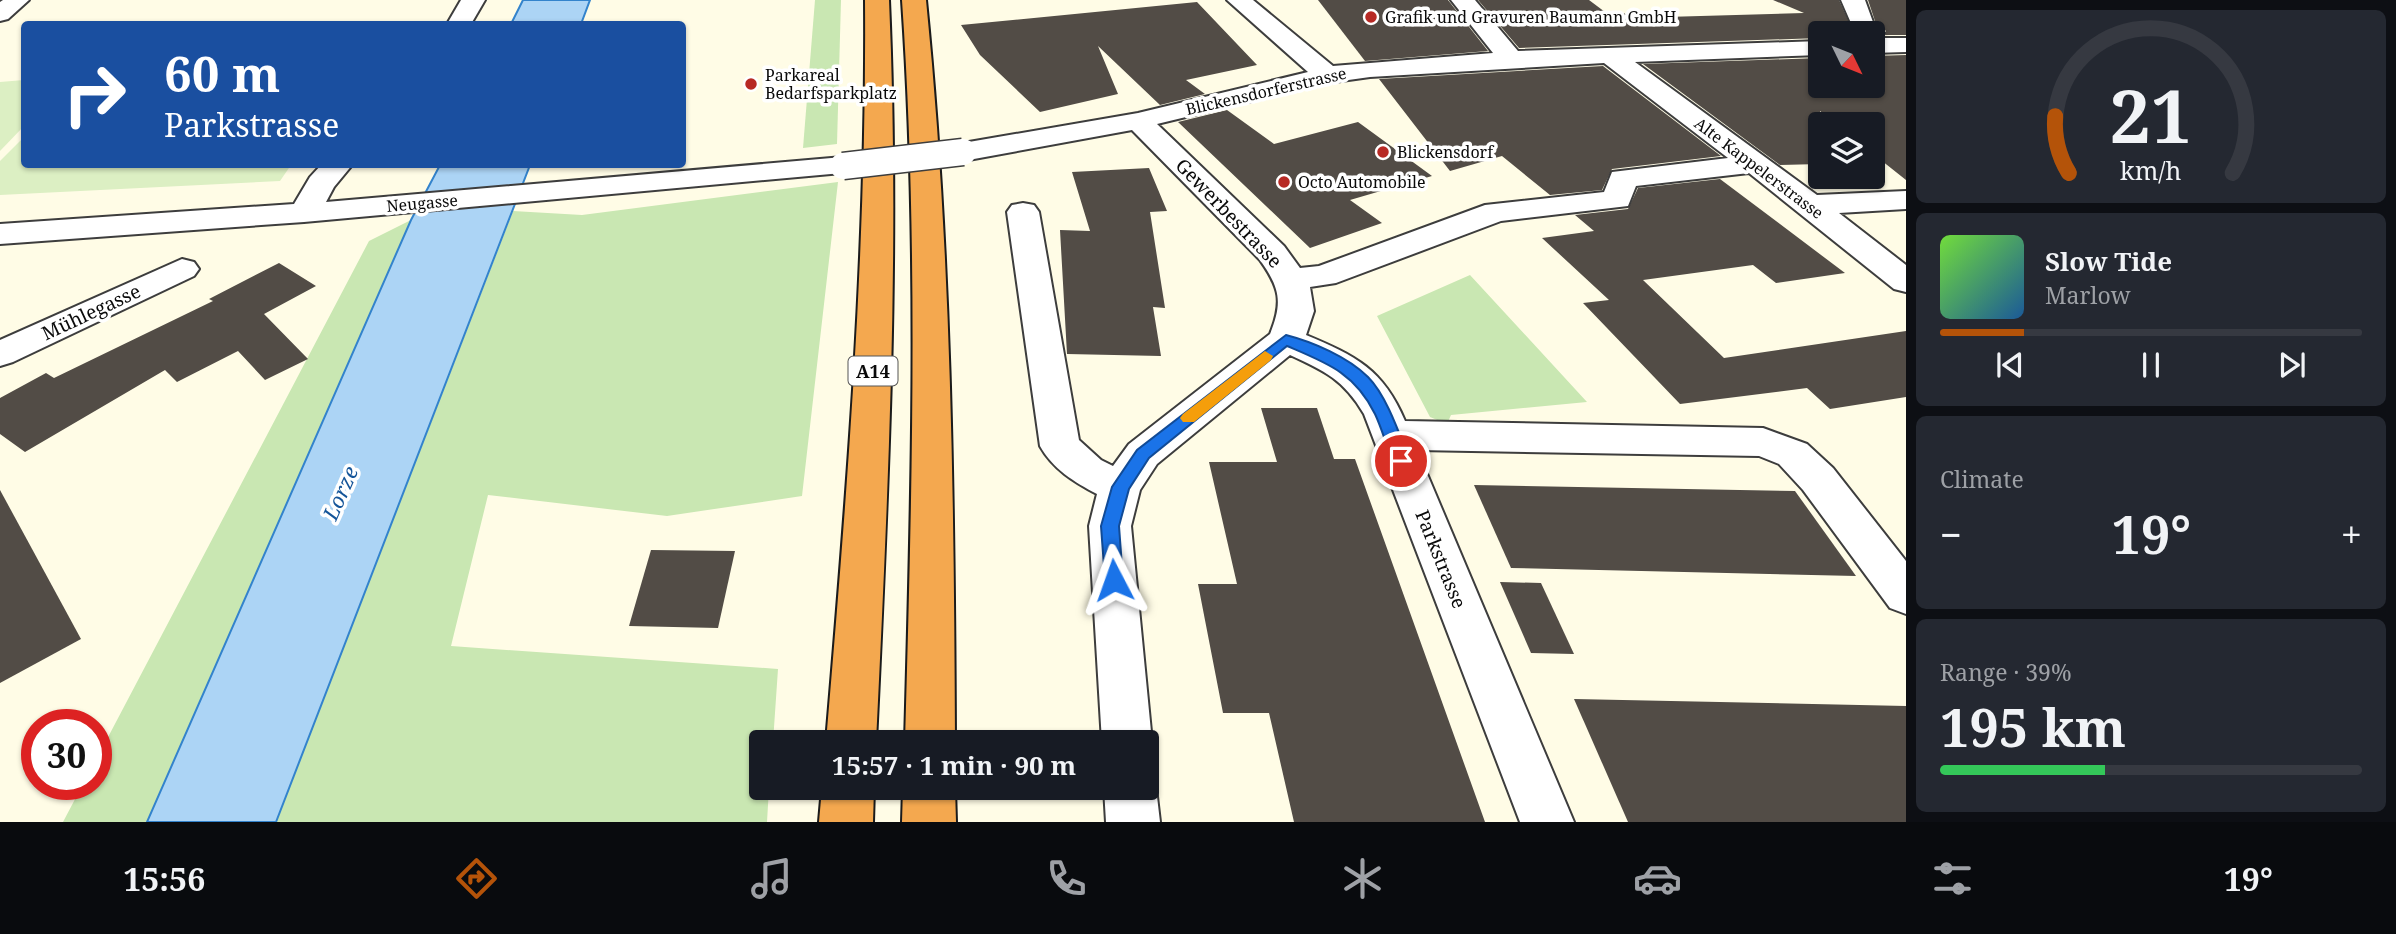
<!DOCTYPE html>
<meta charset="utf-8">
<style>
body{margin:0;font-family:"Noto Serif",serif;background:#242831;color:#f1f3f6;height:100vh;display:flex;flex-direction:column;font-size:26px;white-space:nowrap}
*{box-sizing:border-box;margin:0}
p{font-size:23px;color:#9ea1a6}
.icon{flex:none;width:38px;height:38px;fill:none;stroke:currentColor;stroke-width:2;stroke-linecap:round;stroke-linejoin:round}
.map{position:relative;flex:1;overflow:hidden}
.drawer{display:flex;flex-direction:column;gap:10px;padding:10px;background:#0d0f14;width:490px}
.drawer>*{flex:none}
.guide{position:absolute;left:21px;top:21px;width:665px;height:147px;border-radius:7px;box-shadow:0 2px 5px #0004;background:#1a4fa0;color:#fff;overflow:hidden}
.needle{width:46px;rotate:133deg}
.fabs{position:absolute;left:1808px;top:21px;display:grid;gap:14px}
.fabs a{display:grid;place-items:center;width:77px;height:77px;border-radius:7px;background:#171b24;box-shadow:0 2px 5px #0004;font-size:35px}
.speed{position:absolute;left:21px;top:709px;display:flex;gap:14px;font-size:35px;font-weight:700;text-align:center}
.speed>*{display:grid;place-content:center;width:91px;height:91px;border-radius:50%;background:#171b24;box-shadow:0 2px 5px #0004;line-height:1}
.speed .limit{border:10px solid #d22;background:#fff;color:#111}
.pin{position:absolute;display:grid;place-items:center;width:60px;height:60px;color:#fff;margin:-30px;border:4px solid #fff;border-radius:50%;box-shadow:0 2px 7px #0007}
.me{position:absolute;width:77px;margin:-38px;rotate:356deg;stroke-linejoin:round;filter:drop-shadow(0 0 5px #0008)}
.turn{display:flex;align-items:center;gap:24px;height:147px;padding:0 28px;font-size:32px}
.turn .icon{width:91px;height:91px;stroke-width:2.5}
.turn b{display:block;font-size:49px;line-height:60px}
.big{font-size:52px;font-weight:700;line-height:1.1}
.drawer .tile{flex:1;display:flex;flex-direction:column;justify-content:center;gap:10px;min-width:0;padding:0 24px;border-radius:10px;background:#242831}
.drawer .dial{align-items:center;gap:0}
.dial svg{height:182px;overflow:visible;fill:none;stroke:#363941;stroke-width:7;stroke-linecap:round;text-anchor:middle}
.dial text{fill:#f1f3f6;stroke:none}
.song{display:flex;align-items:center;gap:21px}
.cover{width:84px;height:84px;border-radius:10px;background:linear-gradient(135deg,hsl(100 70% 55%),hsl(210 70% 35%))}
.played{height:7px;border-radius:4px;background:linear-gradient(90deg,#b45309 20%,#363941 20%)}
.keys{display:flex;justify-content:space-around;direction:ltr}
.heat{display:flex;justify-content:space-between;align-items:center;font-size:38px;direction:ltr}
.charge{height:10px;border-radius:5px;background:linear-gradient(90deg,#34c759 39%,#363941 0)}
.trip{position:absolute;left:749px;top:730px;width:410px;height:70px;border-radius:7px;background:#171b24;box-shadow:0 2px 5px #0004;font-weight:700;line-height:70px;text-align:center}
.dock{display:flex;height:112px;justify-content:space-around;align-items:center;background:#090b0e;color:#9ea1a6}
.dock .icon{width:49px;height:49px}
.dock .current{color:#b45309}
.dock b{font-size:32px;color:#f1f3f6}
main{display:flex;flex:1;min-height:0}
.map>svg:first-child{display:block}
</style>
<main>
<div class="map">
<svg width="1906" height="822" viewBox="0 0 1906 822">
<rect width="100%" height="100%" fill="#fffce6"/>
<!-- green -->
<g fill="#c9e7b2">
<path d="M815,0h26l-4,144 -34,4z"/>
<path d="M838,182l-36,314 -135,20 -179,-21 -37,151 327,23 -5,73h-12v46h8l-2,34h-491l237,-611 69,4z"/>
<path d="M411,220l-264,602h-84l20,-38h13v-24l273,-519z"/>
<path d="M1470,275l117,127 -136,13 -4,9 -17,-7 -53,-101z"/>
</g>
<!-- pitch -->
<g fill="#dcefc3">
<path d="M24,80v46l-24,25v-69z"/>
<path d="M24,137v27l267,1 -11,16 -280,14v-34z"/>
</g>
<!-- water -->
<g fill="#acd4f5" stroke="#3383cc" stroke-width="2">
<path d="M523,0h67l-9,24h-70z"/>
<path d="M440,165h90l-254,657h-129l264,-602z"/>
</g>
<!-- building -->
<g fill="#524c46">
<path d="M1318,0h130l40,51 -123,10z"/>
<path d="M1478,0h111l20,15 15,-2 6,5 174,-5 -31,-13h66l15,33h-34v5l-301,10z"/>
<path d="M1868,0h38v35h-21l1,-4 -11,-10z"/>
<path d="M1197,2l60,63 -71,15 19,14 -45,11 -62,-59 20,48 -78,18 -60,-57 -19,-30z"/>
<path d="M1906,55v125l-34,-27v-29h-36l-16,-13v53l-40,1 -137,-101 177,-6v28h52v-30z"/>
<path d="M1603,66l118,90 -109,13 -10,21 -52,5 -48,-39 -52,15 -71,-92z"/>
<path d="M1227,110l47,34 84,-22 74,54 -82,24 32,23 -72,25 -132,-126z"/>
<path d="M1149,168l18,43 -17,1 15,96 -12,-1 8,49 -94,-2 -7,-124 30,1 -18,-59z"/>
<path d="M1720,179l125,94 -69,10 -23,-18 -110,15 81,78 182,-27v66l-76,12 -23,-21 -127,16 -97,-101 26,-3 -67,-62 52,-7 -19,-16 53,-6 10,-21z"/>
<path d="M279,263l37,23 -52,28 44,45 -43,21 -27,-29 -61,31 -12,-12 -140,82 -25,-18v-36l46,-25 8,5 159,-77 -4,-2z"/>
<path d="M1261,408h56l17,51h21l130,363h-191l-25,-109h-46l-25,-129h39l-28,-122h68z"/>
<path d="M1474,485l321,6 61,85 -345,-8z"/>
<path d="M0,490l81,149 -81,44z"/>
<path d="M651,550l84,1 -17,77 -89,-2z"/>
<path d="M1500,582l41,1 33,71 -43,-1z"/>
<path d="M1574,699l332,7v116h-278z"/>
</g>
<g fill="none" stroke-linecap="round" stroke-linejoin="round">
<defs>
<g id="minor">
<path d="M3,0h26l-21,19 -8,2v-19z"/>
<path d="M461,0h24l-14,24h-24z"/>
<path d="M1227,0h26l80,66 160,-13 -42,-53h24l43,51 302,-10v14l-185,7 182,133 89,-4v18l-67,4 67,52v27l-12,-3 -145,-116 -113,13 -8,20 -127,15 -165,62 -26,4 4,24 -8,24c50,21 77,34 99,86l358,7 44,16 26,24 73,93v53l-16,-6 -87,-118 -24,-26 -20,-8 -342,-6 157,372h-54l-156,-408c-20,-34 -39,-43 -74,-59l-133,109 -17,26 -9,36 21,216 -6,14v-14h-44l-13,-216 8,-32c-23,-12 -44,-25 -57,-48l-33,-234 5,-7 11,-2 11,2 5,7 40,228 22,20 12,6 16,-22 141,-110c13,-32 10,-46 -10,-74l-128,-130 -169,31 -10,-3 -4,-6 4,-6 10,-3 175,-30 170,-41zM1604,63l124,95 -116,14 -8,20 -119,13 -166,61 -19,2 -16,-22 -127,-122 170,-41 43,-6z"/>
<path d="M1841,0h24l8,22 11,11 -4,5h26v14l-34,1v-20h-15l-3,-3z"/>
<path d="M843,157l10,3 5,6 -5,6 -549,50 -304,22v-20l294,-20 16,-27 12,-13h31l-19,23 -8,15z"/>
<path d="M182,259l12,3 5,7 -5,7 -181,86 -13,4v-26z"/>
<path d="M1146,769l10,19 4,34h-54l-2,-34h42z"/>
</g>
<g id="highway">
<path d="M865,0h24c11,248 -1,494 -13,742h-50c21,-247 41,-494 39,-742z"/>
<path d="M902,0h24c25,247 28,494 29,742h-50c7,-248 14,-494 -3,-742z"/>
<path d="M822,788h52l-1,34h-54z"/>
<path d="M903,788h52l1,34h-54z"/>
</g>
</defs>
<!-- minor casing -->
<use href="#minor" stroke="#3d3d3d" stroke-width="4"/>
<!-- highway casing -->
<use href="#highway" stroke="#1b1b1b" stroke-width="4"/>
<!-- minor -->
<use href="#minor" fill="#fff" fill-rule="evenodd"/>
<!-- highway -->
<use href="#highway" fill="#f4a84f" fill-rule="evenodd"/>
<defs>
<path id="minor-bridge" d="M843,166l120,-14"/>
</defs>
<!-- minor-bridge casing -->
<use href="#minor-bridge" stroke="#3d3d3d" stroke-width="29" stroke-linecap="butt"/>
<!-- minor-bridge -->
<use href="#minor-bridge" stroke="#fff" stroke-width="26"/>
</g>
<!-- route -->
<path fill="#1a73e8" stroke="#114b97" stroke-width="2" d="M1286,335c27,7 62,22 82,42 19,19 32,59 42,84l-3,4h-12c-8,-16 -12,-34 -20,-51 -20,-41 -48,-51 -88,-68l-138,112 -20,31 -10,37 4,54 -3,5 -6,2 -7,-2 -2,-5 -4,-54 11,-39 25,-37z"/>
<!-- slow -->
<path fill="#f59e0b" d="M1265,351l8,5 -2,4 -77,62h-11l-3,-4 3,-4z"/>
<!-- markers -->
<g fill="#b72924" stroke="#fff" stroke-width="2.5">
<circle cx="1371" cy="17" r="7"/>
<circle cx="751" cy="84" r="7"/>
<circle cx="1383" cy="152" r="7"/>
<circle cx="1284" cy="182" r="7"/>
</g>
<g text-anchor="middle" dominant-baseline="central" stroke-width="7" stroke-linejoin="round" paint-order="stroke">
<!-- far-poi labels -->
<g font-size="16" fill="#0a0a0a" stroke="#fff" text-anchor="start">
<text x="1385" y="17">Grafik und Gravuren Baumann GmbH</text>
<text x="765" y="75">Parkareal<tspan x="765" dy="18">Bedarfsparkplatz</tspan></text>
<text x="1397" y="152">Blickensdorf</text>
<text x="1298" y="182">Octo Automobile</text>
</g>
<!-- far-street labels -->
<g font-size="16" fill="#0a0a0a" stroke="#fff">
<text transform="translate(1266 91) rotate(-13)">Blickensdorferstrasse</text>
<text transform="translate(1759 168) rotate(37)">Alte Kappelerstrasse</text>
<text transform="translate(422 203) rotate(-5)">Neugasse</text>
</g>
<!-- shield labels -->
<rect fill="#fff" stroke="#545454" stroke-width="2" x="848.5" y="356.5" width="49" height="29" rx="5"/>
<g font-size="18" font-weight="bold" fill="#0a0a0a">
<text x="873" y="371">A14</text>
</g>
<!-- street labels -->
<g font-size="19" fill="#0a0a0a" stroke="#fff">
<text transform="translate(1229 213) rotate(46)">Gewerbestrasse</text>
<text transform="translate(91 312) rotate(-25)">Mühlegasse</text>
<text transform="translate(1441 559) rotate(68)">Parkstrasse</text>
</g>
<!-- water labels -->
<g font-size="21" font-style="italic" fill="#155599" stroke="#fff">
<text transform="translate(340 493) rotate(-66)">Lorze</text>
</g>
</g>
</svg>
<div class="fabs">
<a><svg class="needle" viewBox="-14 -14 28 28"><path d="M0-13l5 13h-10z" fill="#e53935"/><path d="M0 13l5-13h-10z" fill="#9ea1a6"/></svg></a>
<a><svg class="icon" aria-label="layers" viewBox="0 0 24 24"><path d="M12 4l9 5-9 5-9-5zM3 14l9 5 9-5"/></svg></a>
</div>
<div class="speed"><div class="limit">30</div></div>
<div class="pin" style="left:1401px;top:461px;background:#d93025"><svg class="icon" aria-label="arrive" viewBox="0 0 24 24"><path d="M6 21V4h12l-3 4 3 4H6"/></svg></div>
<svg class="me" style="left:1114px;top:580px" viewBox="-20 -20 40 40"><path d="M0-17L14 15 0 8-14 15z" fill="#1a73e8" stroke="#fff" stroke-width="4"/></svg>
<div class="trip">15:57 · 1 min · 90 m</div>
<div class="guide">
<div class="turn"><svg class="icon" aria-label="right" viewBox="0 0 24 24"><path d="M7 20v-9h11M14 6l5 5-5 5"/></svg><div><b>60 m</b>Parkstrasse</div></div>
</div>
</div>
<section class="drawer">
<div class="tile dial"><svg viewBox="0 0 100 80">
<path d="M14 69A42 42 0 1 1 86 69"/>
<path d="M14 69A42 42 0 0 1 8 44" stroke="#b45309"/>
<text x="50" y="56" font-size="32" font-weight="700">21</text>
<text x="50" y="72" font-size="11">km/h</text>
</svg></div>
<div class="tile">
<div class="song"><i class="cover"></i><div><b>Slow Tide</b><p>Marlow</p></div></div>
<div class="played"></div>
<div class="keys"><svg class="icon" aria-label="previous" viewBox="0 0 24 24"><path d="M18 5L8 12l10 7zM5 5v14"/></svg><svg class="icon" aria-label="pause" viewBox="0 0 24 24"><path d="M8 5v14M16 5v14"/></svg><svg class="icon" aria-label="next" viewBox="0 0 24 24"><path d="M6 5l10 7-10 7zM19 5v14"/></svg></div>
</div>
<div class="tile"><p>Climate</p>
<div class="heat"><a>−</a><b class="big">19°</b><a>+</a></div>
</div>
<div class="tile"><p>Range · 39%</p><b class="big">195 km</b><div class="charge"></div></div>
</section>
</main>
<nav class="dock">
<b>15:56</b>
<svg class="icon current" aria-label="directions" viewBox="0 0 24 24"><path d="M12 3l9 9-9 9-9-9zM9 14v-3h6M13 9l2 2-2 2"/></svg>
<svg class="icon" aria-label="music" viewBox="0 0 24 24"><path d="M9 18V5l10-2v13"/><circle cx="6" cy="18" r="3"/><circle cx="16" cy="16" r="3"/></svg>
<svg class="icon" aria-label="phone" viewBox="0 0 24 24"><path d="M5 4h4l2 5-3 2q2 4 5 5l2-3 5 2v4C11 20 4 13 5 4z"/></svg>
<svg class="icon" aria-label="climate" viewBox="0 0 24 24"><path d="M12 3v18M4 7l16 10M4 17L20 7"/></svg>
<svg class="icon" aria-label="car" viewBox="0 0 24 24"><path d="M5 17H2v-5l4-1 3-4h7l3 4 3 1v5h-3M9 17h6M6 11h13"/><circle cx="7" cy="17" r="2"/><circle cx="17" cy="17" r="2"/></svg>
<svg class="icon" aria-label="filters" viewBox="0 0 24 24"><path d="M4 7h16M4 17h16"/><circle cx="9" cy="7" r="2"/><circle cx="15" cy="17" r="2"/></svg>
<b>19°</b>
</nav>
